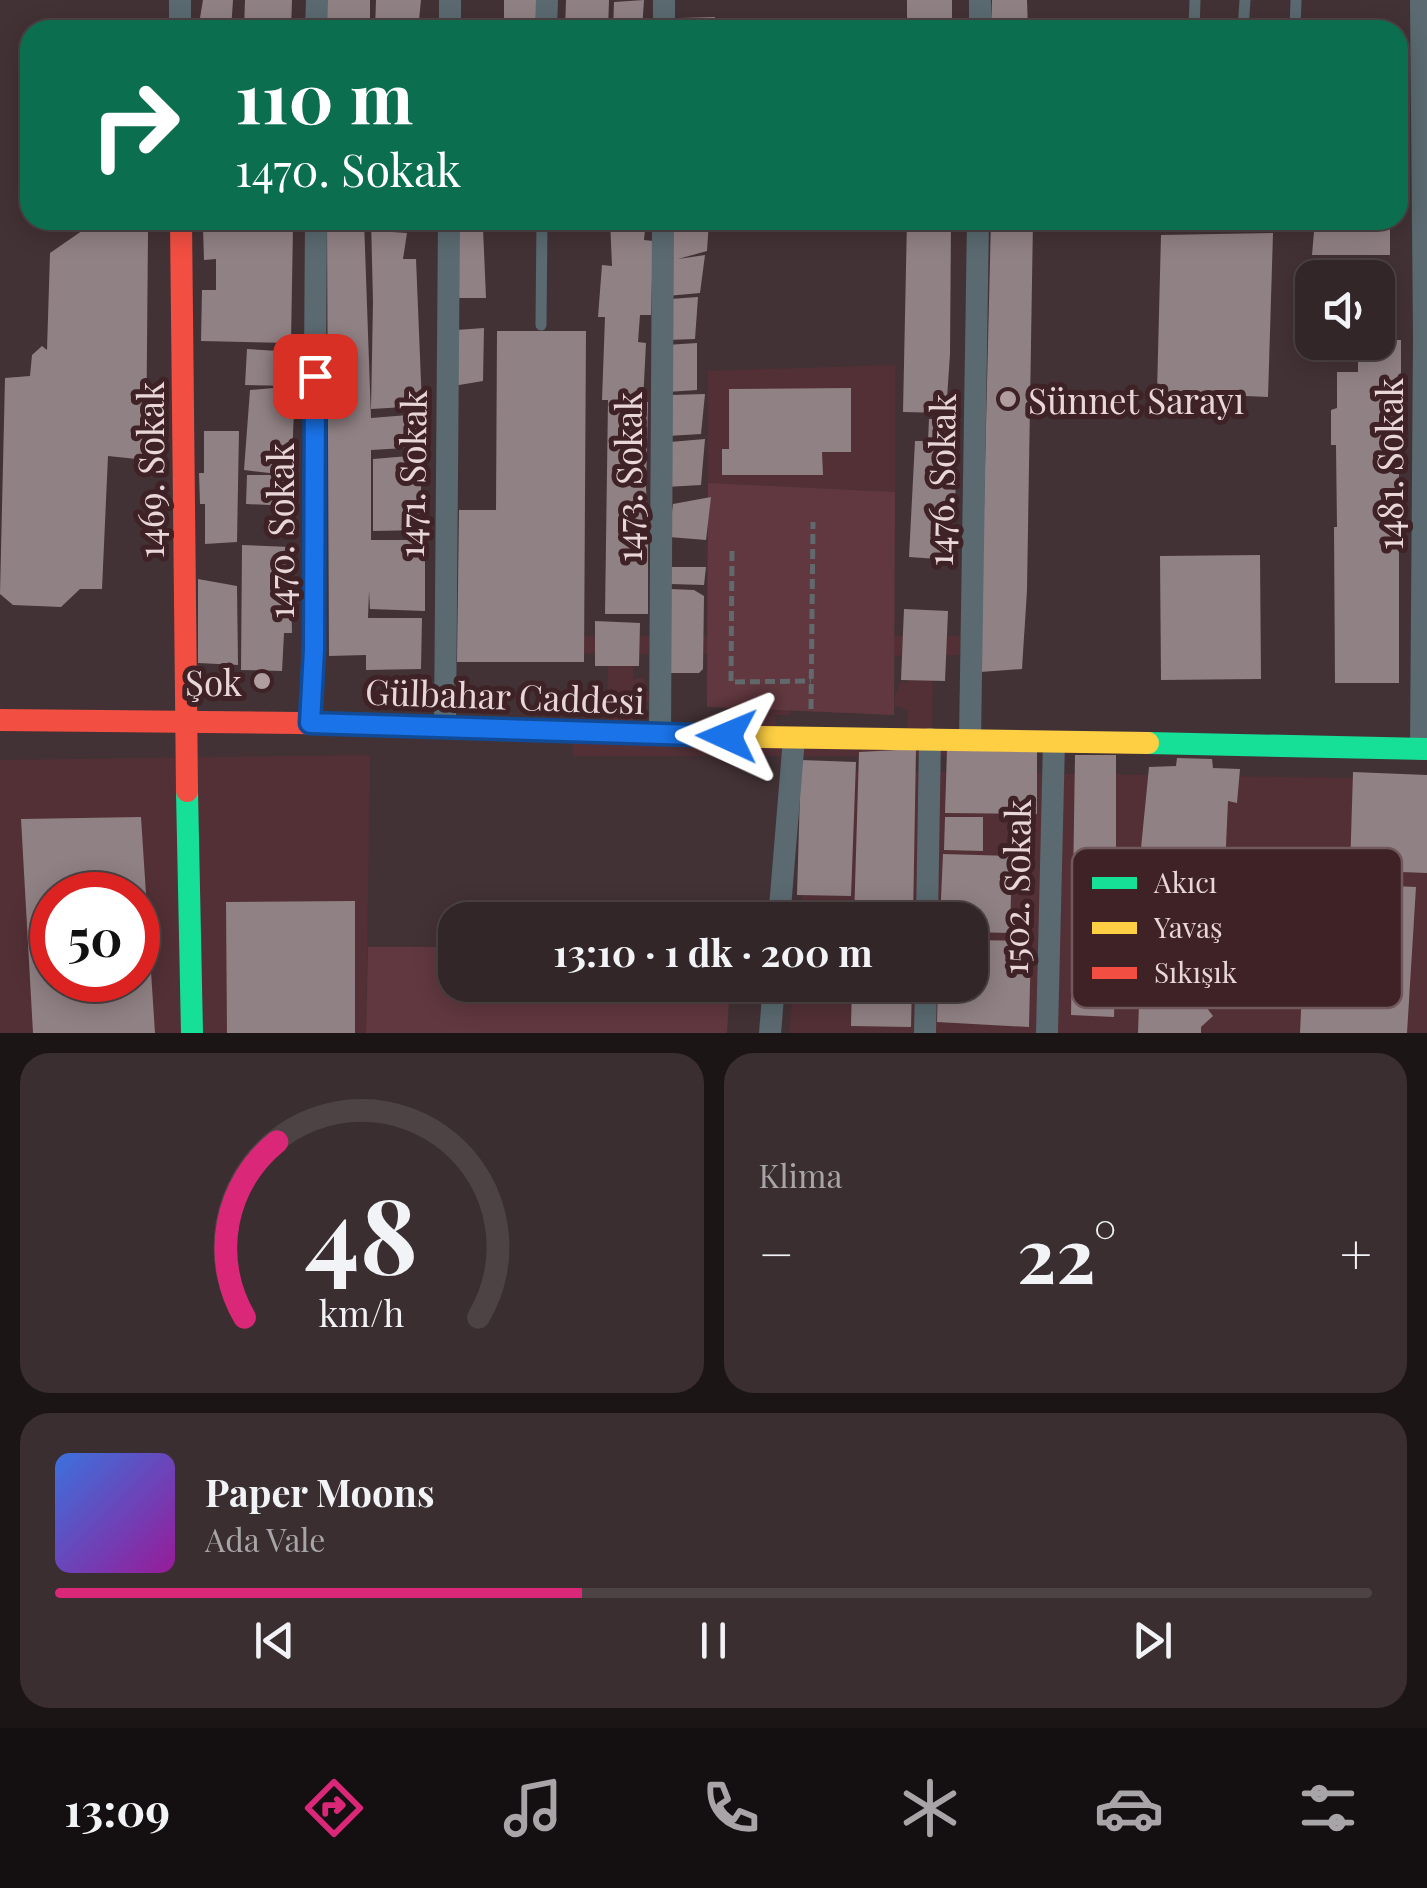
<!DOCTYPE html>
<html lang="tr">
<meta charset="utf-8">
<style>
body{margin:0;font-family:"Playfair Display",serif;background:#3a2e30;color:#f1f3f6;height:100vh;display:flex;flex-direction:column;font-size:38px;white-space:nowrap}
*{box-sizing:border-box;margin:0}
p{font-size:32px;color:#a8a5a8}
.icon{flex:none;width:55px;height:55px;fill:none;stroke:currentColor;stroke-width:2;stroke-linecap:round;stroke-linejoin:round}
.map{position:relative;height:1033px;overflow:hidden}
.panel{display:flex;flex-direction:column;gap:20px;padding:20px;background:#1c1516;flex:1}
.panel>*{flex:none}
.banner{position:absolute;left:20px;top:20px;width:1388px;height:210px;border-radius:30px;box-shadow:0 5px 25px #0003,0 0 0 2px #4d4345;background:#0b6e4f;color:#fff;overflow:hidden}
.tools{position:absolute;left:1295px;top:260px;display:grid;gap:20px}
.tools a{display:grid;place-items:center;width:100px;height:100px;border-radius:20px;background:#322628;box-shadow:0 5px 25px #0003,0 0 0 2px #4d4345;font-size:50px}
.speed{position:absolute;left:30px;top:872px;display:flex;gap:20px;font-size:50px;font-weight:700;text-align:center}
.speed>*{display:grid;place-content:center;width:130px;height:130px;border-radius:50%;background:#322628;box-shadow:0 5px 25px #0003,0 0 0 2px #4d4345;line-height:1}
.speed .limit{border:15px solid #d22;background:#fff;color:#111}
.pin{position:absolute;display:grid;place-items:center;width:85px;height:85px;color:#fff;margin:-42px;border-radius:20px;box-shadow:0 5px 15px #0006}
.me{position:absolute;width:110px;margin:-55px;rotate:271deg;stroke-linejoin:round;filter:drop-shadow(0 0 8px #0008)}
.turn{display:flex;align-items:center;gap:35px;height:210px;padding:0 50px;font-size:45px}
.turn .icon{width:130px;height:130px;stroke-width:2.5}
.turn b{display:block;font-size:70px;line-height:85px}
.big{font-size:75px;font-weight:700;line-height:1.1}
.panel .tile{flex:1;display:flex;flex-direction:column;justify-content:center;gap:15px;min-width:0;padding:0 35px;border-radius:30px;background:#3a2e30}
.panel .dial{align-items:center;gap:0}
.dial svg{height:260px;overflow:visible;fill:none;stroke:#4d4345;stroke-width:7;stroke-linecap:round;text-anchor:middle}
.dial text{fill:#f1f3f6;stroke:none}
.song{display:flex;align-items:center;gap:30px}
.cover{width:120px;height:120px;border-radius:15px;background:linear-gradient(135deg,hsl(220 70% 55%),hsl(300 70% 35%))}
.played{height:10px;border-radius:5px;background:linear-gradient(90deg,#db2777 40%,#4d4345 40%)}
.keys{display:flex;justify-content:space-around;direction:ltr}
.heat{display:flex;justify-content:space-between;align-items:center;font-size:55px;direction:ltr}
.panel .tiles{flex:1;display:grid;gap:20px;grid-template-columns:1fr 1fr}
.tile:last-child{grid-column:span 2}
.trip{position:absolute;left:438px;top:902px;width:550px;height:100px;border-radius:30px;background:#322628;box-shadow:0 5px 25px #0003,0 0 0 2px #4d4345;font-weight:700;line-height:100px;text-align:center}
.tabs{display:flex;height:160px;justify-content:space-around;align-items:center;background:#140f10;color:#a8a5a8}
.tabs .icon{width:70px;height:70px}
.tabs .active{color:#db2777}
.tabs b{font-size:45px;color:#f1f3f6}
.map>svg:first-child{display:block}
</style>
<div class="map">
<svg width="1427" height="1033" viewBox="0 0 1427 1033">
<rect width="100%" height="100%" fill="#433235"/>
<!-- built -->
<g fill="#523036" fill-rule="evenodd">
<path d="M895,365v127l-187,-9v-112z"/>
<path d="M574,636h386v19l-27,1 -1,81 28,19h-387v-19l35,-1v-83l-34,1zM633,654l117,1 -14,33v27h14v22l-117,-1v-29l17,-6 -7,-24 -10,3zM775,655l133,1 -1,27 -6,-2 -9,24 16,5 -1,27 -132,-1v-21h14v-24z"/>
<path d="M370,755l-4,278h-366v-273zM52,895h86v85h-86z"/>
<path d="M813,770l614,9v254h-638l5,-48h176v-65h-171z"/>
</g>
<!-- green -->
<g fill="#61383f">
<path d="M708,483l187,9 -1,223 -187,-8z"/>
<path d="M368,947h87v38h275l-3,48h-361z"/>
</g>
<!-- building -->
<g fill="#908184" fill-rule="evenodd">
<path d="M203,0h30l-2,30h-33z"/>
<path d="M245,0h47l-1,30h-47z"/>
<path d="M327,0h43v26l-43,-1z"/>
<path d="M376,0h45l-3,30h-43z"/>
<path d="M504,0h36v30h-46v-8h10z"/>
<path d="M566,0h43l-1,30h-43z"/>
<path d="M644,0l-2,30h-29l1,-28z"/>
<rect x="907" y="0" width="45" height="30"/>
<path d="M992,0h35l1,30h-37z"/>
<path d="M715,17v13h-34v-12z"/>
<path d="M242,220h43v6h8l-2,117 -90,-2 1,-51h14v-31l-12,1 -1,-33h38z"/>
<path d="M327,220h37l7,198 50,-4 1,33 -51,3v90h54v71l-55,-2 -1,-18 -1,27h54l-1,51 -55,1v-15l-37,1z"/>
<path d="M371,220h57v9l-51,2 30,2 -4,26h13l6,147 -51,3 2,-107z"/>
<path d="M610,220h36l-2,20 9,1 -2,74h-11l-2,27 8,1 -3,59h5l-2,86 2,39v87h-43l3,-214h-6l3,-83h-7l4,-52 10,1z"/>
<path d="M673,220h36l-2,31 -29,8 27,-4 -5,38 -33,3z"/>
<path d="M907,220h44l-1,134 -4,59 -43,-1z"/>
<path d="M991,220h42l-6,370 -5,79 -42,3z"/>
<path d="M1315,220h75v35h-78z"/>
<path d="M89,226l59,5 -2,229 -38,-4 -6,133h-22l-19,18 -48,-2 -13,-11 5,-216 25,-2 2,-21 10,-9 5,4 3,-97z"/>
<path d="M459,228h24l3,70h-29z"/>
<path d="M1273,233l-5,164 -111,-5 4,-157z"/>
<path d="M1383,261l9,70 -14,1v-54h-62v-12z"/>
<path d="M698,297l-3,42 -28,1 3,-41z"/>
<path d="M484,328l-1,53 -30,5 3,-56z"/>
<path d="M497,331h89l-2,331h-127l2,-152h37z"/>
<path d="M1378,340h23v68h-19l17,1v274h-64l-1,-156h3l-1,-82h-5v-35l6,-2v-36h21v-11l-42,-2v-17h62z"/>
<path d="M697,343v47l-30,2 -1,-47z"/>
<path d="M247,349l47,3 1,34 -50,-1z"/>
<path d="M295,386l-5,120 -44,-2 1,-29h40l-43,-5 6,-80z"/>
<path d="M851,388v64h-29l1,23h-101v-26h7v-60z"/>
<path d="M705,394l-4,40 -33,2 3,-41z"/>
<path d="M929,419l30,1 -7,140 -43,-3 6,-116h13z"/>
<path d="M204,431h35l-2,111 -32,2v-40h-5l-1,-31h5z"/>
<path d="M705,439l-4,46 -35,2 4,-45z"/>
<path d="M421,455v75l-48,1v-72z"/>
<path d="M711,497l-5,43 -37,-3 4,-33z"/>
<path d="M242,545l48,2 2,86h-8l-2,38 -41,-1z"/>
<path d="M1260,555l1,124 -100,1 -1,-124z"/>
<path d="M671,567h35l-2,18 -33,-1z"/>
<path d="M198,579l39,7 1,79 -40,-2z"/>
<path d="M670,589l24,1 10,6 -1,73 -4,4h-30z"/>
<path d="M904,609l44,2 -3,70 -44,-1z"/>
<path d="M595,621l45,2 -1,43h-44z"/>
<path d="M916,749l-3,171h-59l5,-168z"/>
<path d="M947,750l90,2v62l-92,-1z"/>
<path d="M1075,755h41v189l-2,73 -43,-2z"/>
<path d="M1177,758l35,1 1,9 27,1 -3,34 -9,-2 -4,89 10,1 -3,32 8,60 -31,-2 -1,-29 -40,-3 -4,16 -18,-1 -5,-45 3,-32 -3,-29 9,-91 27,-1z"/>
<path d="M801,760l55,2 -5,134 -54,-1z"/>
<path d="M1353,772l74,3v98l-77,-3z"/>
<path d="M141,817l14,216h-122l-12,-214zM52,895h86v85h-86z"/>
<path d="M945,817h38v34l-39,-1z"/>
<path d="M943,854l69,2 -2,77 -40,-1v-12h-30z"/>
<path d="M1307,882l109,5 -9,146h-107z"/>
<path d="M355,901v132h-128l-1,-131z"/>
<path d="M970,940l61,1 -2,86 -92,-5 1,-37h32z"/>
<path d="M1172,954l32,5 -4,40 13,17 -12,11v6h-63l2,-60 29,-3z"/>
<path d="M852,985h60l-1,42 -60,-1z"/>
</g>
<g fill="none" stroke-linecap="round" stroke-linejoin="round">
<!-- path -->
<g stroke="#62696d" stroke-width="5" stroke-dasharray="10 5" stroke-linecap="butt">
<path d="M732,551l-1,131 80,-1"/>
<path d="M811,709l2,-187"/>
</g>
<!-- lane -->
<g stroke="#5a6a70" stroke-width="11">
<path d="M1194,30l1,-30"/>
<path d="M1243,30l2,-30"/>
<path d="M1295,30l1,-30"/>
<path d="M541,325l1,-105"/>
</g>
<!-- street -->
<g stroke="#5a6a70" stroke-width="22">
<path d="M180,0v30"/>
<path d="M1421,0l3,337 -3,412"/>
<path d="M316,30l1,-30"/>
<path d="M450,30v-30"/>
<path d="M546,30l1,-30"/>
<path d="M664,30v-30"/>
<path d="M980,30v-30"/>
<path d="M310,723l3,-73 3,-430"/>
<path d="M445,728l4,-508"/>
<path d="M660,735l3,-515"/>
<path d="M970,740l8,-520"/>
<path d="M779,920l15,-182"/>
<path d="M927,920l3,-181"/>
<path d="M770,1033l4,-48"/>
<path d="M925,1033l1,-48"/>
<path d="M1047,1033l7,-291"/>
</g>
<!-- fast -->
<g stroke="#16e098" stroke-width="22">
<path d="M1148,743l279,6"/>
<path d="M187,791l5,242"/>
</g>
<!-- slow -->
<path stroke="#ffcf43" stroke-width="22" d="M703,736l445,7"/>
<!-- jam -->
<g stroke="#f24e42" stroke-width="22">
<path d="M181,220l6,571"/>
<path d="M0,720l298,3 405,13"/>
</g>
</g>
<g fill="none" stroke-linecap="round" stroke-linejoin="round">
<defs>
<path id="route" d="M315,376l-1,274 -4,73 417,13"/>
</defs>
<!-- route casing -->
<use href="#route" stroke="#114b97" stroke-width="25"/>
<!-- route -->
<use href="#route" stroke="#1a73e8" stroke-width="18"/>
</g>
<!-- markers -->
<g fill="#af9d9f" stroke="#3e2226" stroke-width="4">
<circle cx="1008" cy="399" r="10"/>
<circle cx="262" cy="681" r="10"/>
</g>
<g text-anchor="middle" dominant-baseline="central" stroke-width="10" stroke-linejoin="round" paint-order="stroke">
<!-- poi labels -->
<g font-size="35" fill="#e9d6d8" stroke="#3e2226" text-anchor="start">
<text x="1028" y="399">Sünnet Sarayı</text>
<text x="242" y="681" text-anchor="end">Şok</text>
</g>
<!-- street labels -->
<g font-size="35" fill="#e9d6d8" stroke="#3e2226">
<text transform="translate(1388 464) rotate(-90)">1481. Sokak</text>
<text transform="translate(149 470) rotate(-90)">1469. Sokak</text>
<text transform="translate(411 474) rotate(-89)">1471. Sokak</text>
<text transform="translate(627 477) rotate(-90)">1473. Sokak</text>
<text transform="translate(940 480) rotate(-89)">1476. Sokak</text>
<text transform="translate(279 531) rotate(-90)">1470. Sokak</text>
<text transform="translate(505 695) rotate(2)">Gülbahar Caddesi</text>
<text transform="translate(1015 887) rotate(-89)">1502. Sokak</text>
</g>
</g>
<!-- legend -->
<rect x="1072" y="848" width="330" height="160" rx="15" fill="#3e2226" stroke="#71585b" stroke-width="2.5"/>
<rect x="1092" y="877" width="45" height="12" fill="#16e098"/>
<rect x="1092" y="922" width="45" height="12" fill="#ffcf43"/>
<rect x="1092" y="967" width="45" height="12" fill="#f24e42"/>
<g font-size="28" fill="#e9d6d8">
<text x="1154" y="893">Akıcı</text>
<text x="1154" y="938">Yavaş</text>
<text x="1154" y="983">Sıkışık</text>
</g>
</svg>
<div class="tools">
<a><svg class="icon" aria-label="sound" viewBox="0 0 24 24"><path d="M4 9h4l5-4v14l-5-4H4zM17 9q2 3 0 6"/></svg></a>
</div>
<div class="speed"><div class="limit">50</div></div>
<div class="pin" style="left:315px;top:376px;background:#d93025"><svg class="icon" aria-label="arrive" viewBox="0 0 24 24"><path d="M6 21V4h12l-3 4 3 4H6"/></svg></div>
<svg class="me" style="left:727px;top:736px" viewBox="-20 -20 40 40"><path d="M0-17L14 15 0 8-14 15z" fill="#1a73e8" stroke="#fff" stroke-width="4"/></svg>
<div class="trip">13:10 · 1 dk · 200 m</div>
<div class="banner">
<div class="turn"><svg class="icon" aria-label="right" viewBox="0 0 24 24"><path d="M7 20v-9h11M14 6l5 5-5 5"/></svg><div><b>110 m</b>1470. Sokak</div></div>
</div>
</div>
<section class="panel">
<div class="tiles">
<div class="tile dial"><svg viewBox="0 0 100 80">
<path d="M14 69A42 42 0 1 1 86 69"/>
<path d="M14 69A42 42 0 0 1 24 15" stroke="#db2777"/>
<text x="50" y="56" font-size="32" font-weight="700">48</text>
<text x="50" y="72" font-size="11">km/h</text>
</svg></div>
<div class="tile"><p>Klima</p>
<div class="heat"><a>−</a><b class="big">22°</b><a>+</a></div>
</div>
<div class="tile">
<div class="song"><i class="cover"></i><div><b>Paper Moons</b><p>Ada Vale</p></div></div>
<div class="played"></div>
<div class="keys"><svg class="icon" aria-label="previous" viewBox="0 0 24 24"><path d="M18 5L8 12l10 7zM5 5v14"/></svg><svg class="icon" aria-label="pause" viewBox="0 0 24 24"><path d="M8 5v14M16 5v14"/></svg><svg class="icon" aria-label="next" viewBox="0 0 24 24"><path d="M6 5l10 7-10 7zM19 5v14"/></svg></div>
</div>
</div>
</section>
<nav class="tabs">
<b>13:09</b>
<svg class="icon active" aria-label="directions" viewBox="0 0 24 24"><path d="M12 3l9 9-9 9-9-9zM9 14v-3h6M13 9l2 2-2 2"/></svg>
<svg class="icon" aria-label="music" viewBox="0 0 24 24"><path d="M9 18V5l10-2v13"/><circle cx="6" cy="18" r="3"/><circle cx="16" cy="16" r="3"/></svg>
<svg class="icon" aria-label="phone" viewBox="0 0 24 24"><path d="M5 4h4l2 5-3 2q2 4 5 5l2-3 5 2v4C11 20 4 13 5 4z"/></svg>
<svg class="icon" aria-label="climate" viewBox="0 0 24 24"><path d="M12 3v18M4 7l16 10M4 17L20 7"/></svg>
<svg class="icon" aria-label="car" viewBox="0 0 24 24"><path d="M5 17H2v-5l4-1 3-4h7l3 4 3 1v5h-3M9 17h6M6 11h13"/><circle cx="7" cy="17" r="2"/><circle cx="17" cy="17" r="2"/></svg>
<svg class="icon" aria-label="filters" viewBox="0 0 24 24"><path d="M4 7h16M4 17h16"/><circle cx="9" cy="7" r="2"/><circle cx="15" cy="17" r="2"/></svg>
</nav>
